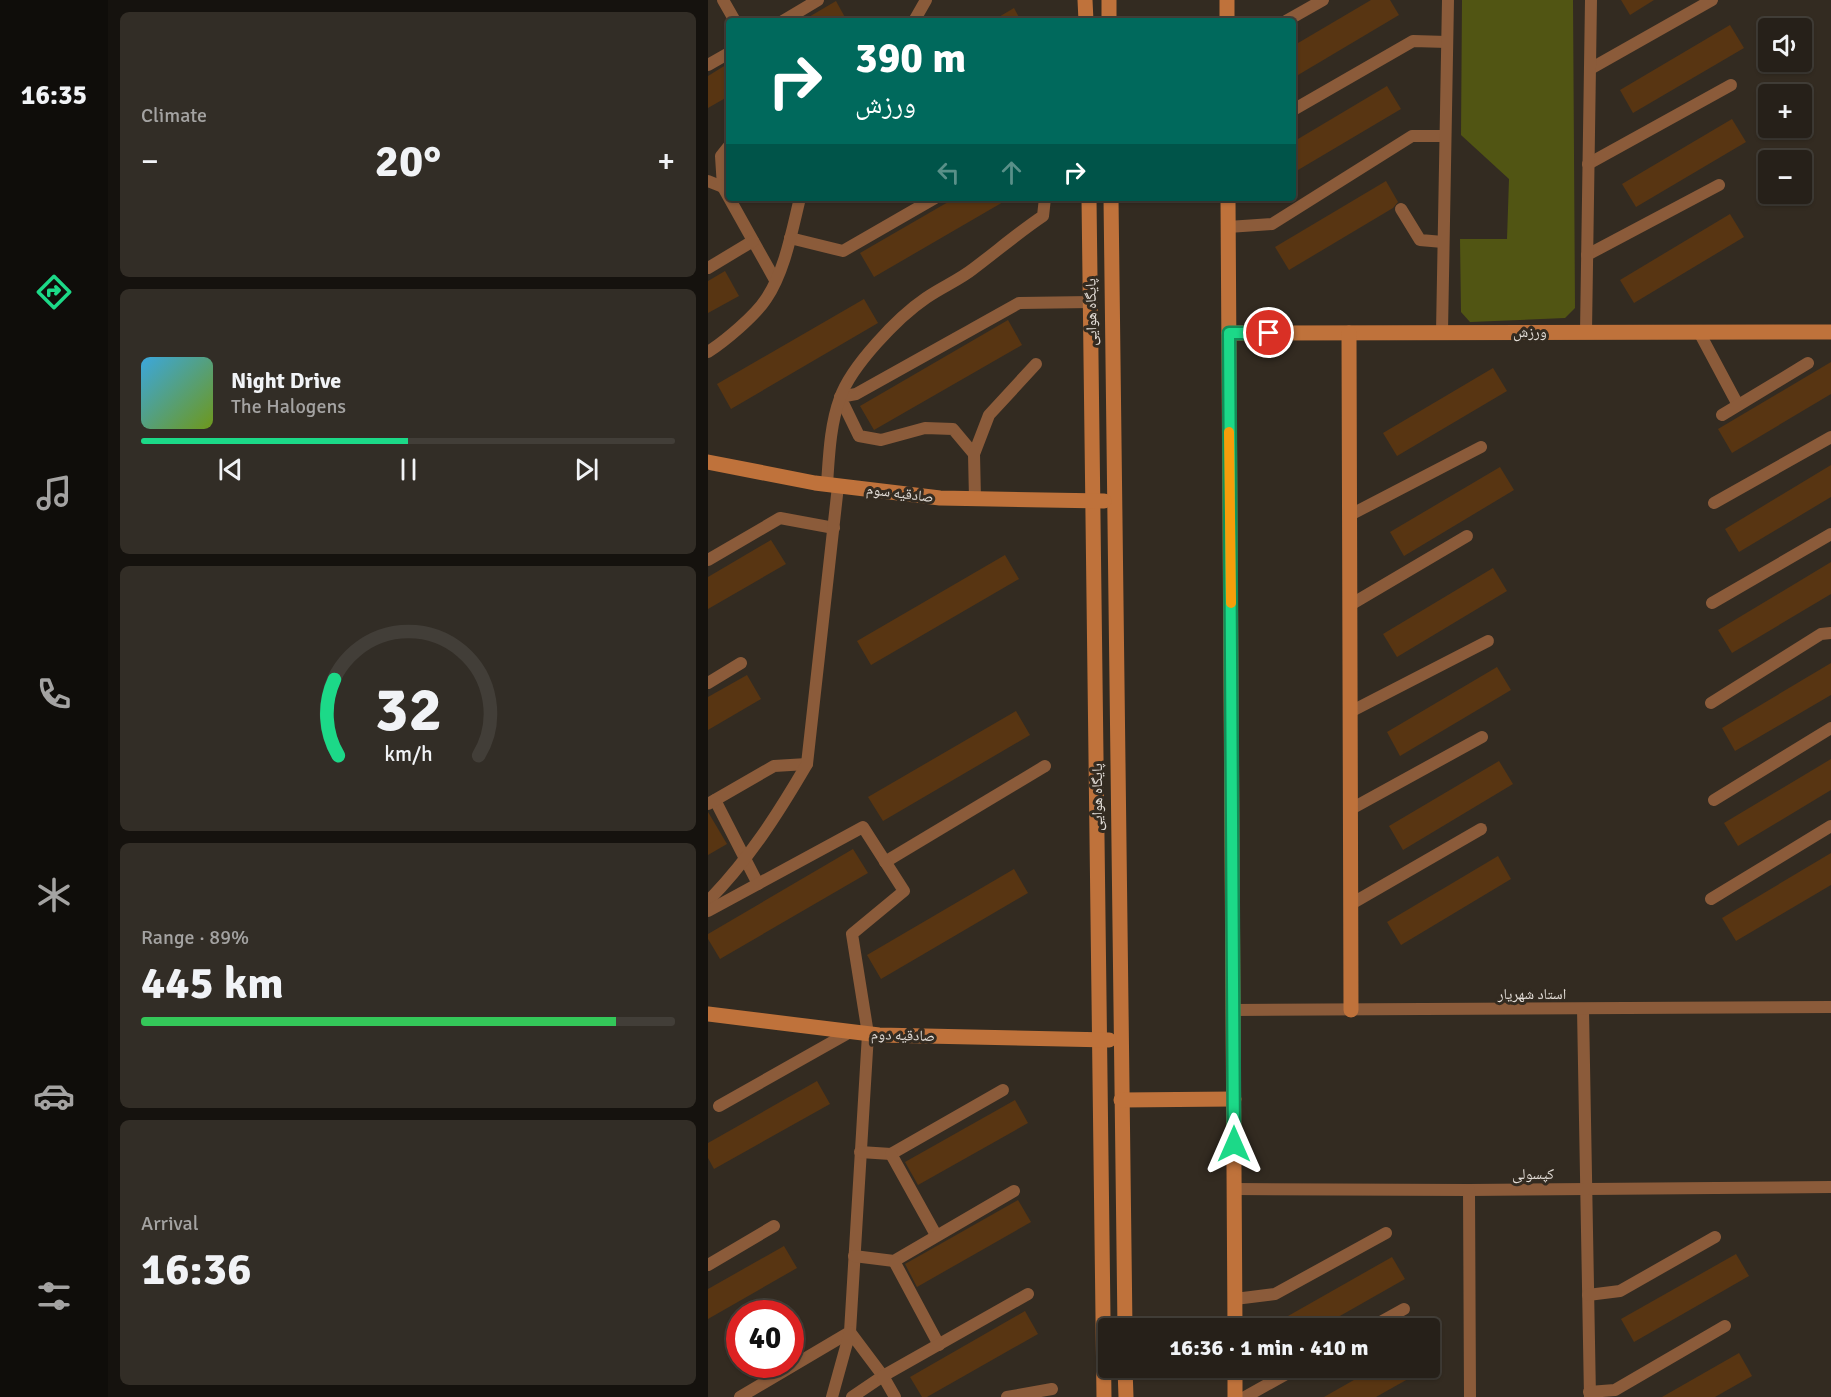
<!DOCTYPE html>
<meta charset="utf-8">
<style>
body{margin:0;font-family:Signika,"Noto Naskh Arabic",sans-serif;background:#322d26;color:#f1f3f6;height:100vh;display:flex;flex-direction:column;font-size:22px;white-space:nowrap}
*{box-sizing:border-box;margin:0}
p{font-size:20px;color:#a4a3a2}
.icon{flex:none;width:33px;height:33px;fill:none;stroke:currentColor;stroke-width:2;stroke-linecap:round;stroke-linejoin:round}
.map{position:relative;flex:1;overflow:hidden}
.details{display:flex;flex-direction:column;gap:12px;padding:12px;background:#15120e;width:600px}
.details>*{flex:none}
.hud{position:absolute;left:18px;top:18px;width:570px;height:183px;border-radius:6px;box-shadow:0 2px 4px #0004,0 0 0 2px #423e38;background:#00695c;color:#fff;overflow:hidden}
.fabs{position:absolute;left:1050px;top:18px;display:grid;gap:12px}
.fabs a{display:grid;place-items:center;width:54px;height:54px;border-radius:6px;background:#262019;box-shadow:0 2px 4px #0004,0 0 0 2px #423e38;font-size:30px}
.speed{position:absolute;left:18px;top:1300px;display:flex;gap:12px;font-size:30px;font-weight:700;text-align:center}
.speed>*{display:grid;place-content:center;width:78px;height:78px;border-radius:50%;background:#262019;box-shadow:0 2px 4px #0004,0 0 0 2px #423e38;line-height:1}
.speed .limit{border:9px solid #d22;background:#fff;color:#111}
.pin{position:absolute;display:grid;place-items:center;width:51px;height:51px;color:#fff;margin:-26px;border:3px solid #fff;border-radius:50%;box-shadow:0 2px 6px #0007}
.me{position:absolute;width:66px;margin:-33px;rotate:0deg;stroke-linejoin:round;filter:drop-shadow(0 0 4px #0008)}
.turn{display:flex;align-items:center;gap:21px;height:126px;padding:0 30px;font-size:27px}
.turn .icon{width:78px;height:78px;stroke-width:2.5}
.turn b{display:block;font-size:42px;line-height:51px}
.lanes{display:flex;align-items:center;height:57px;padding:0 30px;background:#0003;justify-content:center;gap:30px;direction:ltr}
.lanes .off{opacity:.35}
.big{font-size:45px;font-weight:800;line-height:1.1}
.details .card{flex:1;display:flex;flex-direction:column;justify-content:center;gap:9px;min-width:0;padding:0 21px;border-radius:9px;background:#322d26}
.details .dial{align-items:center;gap:0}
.dial svg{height:156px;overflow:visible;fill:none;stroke:#423e38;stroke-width:7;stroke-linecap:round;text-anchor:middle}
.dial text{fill:#f1f3f6;stroke:none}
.song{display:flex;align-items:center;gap:18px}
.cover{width:72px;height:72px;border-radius:9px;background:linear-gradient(135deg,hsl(200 70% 55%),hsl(80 70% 35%))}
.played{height:6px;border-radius:3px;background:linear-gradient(90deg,#1cd988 50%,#423e38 50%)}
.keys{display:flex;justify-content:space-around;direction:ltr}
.heat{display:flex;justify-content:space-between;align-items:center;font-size:33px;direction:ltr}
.charge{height:9px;border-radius:4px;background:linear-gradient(90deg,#34c759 89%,#423e38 0)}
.trip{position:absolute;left:390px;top:1318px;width:342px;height:60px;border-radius:6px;background:#262019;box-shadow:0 2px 4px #0004,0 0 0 2px #423e38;font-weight:800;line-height:60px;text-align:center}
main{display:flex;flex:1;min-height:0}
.dock{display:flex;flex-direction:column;width:108px;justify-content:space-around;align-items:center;background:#0f0d0a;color:#a4a3a2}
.dock .icon{width:42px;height:42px}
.dock .selected{color:#1cd988}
.dock b{font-size:27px;color:#f1f3f6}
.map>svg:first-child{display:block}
</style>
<main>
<nav class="dock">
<b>16:35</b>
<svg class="icon selected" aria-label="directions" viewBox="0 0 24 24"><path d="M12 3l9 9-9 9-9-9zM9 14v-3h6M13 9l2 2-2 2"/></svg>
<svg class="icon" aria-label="music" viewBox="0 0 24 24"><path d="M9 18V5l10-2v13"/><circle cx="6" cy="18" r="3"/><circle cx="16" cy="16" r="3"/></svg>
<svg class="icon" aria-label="phone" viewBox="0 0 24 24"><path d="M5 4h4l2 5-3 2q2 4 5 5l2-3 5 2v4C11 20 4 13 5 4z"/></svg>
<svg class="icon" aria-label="climate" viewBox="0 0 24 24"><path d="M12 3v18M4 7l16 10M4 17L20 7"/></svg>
<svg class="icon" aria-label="car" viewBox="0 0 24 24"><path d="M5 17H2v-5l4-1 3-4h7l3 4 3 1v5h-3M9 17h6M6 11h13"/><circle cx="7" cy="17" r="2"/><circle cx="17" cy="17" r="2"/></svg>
<svg class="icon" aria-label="filters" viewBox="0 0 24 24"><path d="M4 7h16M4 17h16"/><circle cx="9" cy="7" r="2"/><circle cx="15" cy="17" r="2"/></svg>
</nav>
<section class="details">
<div class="card"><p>Climate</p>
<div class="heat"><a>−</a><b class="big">20°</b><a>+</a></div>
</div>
<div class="card">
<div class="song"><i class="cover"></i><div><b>Night Drive</b><p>The Halogens</p></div></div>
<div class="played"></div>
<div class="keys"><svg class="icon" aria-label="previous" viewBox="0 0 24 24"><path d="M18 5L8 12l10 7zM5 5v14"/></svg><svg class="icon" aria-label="pause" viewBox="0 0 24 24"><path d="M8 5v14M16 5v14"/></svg><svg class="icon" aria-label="next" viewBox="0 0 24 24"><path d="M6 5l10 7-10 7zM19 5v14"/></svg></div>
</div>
<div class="card dial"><svg viewBox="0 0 100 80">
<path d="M14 69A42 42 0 1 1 86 69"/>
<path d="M14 69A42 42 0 0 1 12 30" stroke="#1cd988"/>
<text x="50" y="56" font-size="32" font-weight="700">32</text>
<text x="50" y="72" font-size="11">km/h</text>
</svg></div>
<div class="card"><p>Range · 89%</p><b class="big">445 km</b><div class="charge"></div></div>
<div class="card"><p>Arrival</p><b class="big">16:36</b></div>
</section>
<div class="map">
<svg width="1123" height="1397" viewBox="0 0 1123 1397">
<rect width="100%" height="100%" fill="#332b21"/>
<!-- green -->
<path fill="#515513" d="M754,0h111l2,308 -10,10 -95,4 -9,-10 -1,-73h47l2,-60 -48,-44z"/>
<!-- building -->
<g fill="#583512">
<path d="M663,0h19l9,15 -106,63v-32z"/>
<path d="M913,0h33l-24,15z"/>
<path d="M128,1l11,20h-45z"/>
<path d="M306,8l7,13h-29z"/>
<path d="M1022,25l14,23 -111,65 -13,-23z"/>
<path d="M21,63v33l-21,12v-32z"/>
<path d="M679,86l14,23 -108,64v-31z"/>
<path d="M1024,119l14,23 -110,65 -14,-23z"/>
<path d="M678,181l12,21 -5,6 -104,62 -14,-23z"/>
<path d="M247,198h55l-136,79 -14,-24z"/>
<path d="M1022,214l14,23 -110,66 -14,-23z"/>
<path d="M17,271l14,25 -31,17v-32z"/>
<path d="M156,299l14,24 -147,86 -14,-25z"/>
<path d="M300,320l14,25 -148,85 -14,-24z"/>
<path d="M1123,362v32l-99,59 -14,-24z"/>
<path d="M785,368l14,23 -110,65 -14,-23z"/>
<path d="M1123,465v32l-92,55 -14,-23z"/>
<path d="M792,467l14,23 -110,66 -14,-24z"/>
<path d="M63,540l15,24 -78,45v-32z"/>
<path d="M297,555l14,24 -148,86 -14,-24z"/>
<path d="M1123,562v32l-99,59 -14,-23z"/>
<path d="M785,568l14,23 -110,66 -14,-23z"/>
<path d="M1123,663v32l-96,56 -13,-23z"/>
<path d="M789,667l14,23 -111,66 -13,-24z"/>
<path d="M39,675l14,24 -53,31v-33z"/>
<path d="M308,711l14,24 -147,86 -15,-24z"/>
<path d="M1123,759v31l-93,56 -14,-23z"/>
<path d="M791,761l14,23 -110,66 -14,-24z"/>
<path d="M0,812l19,32 -19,11z"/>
<path d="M145,849l15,24 -148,86 -12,-20v-5z"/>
<path d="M1123,853v32l-95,56 -14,-23z"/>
<path d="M790,856l13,23 -110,66 -14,-23z"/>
<path d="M306,869l14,24 -147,86 -14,-24z"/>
<path d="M109,1081l13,23 -116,65 -6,-11v-15z"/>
<path d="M307,1100l13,23 -110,62 -13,-23z"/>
<path d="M310,1200l13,22 -114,65 -12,-23z"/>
<path d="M76,1246l13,22 -89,51v-30z"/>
<path d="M1028,1254l13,22 -115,66 -13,-23z"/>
<path d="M684,1257l13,22 -88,50h-52z"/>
<path d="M317,1311l13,23 -111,63h-5l-12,-20z"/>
<path d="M1031,1353l13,23 -37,21h-53z"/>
<path d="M667,1368h27l6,11 -32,18h-52z"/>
</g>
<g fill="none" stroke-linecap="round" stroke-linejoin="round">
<!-- street -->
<g stroke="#8b5b3a" stroke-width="12">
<path d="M15,0l12,21"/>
<path d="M75,21l35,-21"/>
<path d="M206,21l12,-21"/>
<path d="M578,21l37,-21"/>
<path d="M0,65l21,-12"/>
<path d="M882,69l122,-69"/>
<path d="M585,110l120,-69 34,1"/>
<path d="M21,146l-8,10 2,31 52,93"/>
<path d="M880,164l143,-79"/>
<path d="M0,181l15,6"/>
<path d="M693,209l19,31 23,2"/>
<path d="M520,227l44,-3 140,-88h33"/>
<path d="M82,238l53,13 92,-53"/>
<path d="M879,255l132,-70"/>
<path d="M0,268l45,-27"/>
<path d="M734,332l6,-332"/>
<path d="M878,332l5,-332"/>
<path d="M991,332l39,73"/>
<path d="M0,352c17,-11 47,-36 58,-53 19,-28 26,-69 34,-101"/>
<path d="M1014,415l86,-52"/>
<path d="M266,454l-21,-25 -28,-1 -44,12 -22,-4 -19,-39 16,-3 163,-91 72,-1"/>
<path d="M119,484c2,-28 3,-59 13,-86 11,-32 58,-81 86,-100 16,-11 33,-18 47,-29 24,-18 46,-37 70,-53l2,-18"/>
<path d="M267,499l-1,-45 15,-39 47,-51"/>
<path d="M1006,503l117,-66"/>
<path d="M642,515l131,-68"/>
<path d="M0,560l72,-42 54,10"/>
<path d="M1004,603l119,-69"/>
<path d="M642,605l117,-69"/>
<path d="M0,683l33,-20"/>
<path d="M1003,703l110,-69 10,-1"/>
<path d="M642,712l138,-71"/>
<path d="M7,800l43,84"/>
<path d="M1006,800l117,-72"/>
<path d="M0,804l66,-38 33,-2"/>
<path d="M643,809l131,-72"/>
<path d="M177,862l160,-96"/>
<path d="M1003,899l120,-73"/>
<path d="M0,901c40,-40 71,-89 99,-137l31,-278"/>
<path d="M643,904l130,-75"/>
<path d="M0,911l155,-84 41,64 -52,43 16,100 -18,298 -110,65"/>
<path d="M875,1009l7,388"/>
<path d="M525,1010l598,-3"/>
<path d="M11,1106l131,-74"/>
<path d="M152,1152l31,2 112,-64"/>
<path d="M183,1154l45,81"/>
<path d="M526,1189l235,1 362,-3"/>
<path d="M761,1190l1,207"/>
<path d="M146,1256l40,5 120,-70"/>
<path d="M186,1261l45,84"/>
<path d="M0,1265l66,-39"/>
<path d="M880,1295l32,-4 95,-54"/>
<path d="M527,1299l40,-5 111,-61"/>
<path d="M660,1329l36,-20"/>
<path d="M881,1392l26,-2 110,-64"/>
<path d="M124,1397l18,-65 33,44 -31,21"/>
<path d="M187,1397l-12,-21 145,-82"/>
<path d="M299,1397l45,-8"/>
<path d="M537,1397l52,-29"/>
</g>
<!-- secondary -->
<g stroke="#bf723b" stroke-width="15">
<path d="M377,0l1,21"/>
<path d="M401,0v21"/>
<path d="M519,0v21"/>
<path d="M381,198l15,1199"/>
<path d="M403,198l14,1131"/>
<path d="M520,198l7,1131"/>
<path d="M521,333l602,-1"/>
<path d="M641,333l2,677"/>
<path d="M0,462l107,21 125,15 164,3"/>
<path d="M0,1014l171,21 230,5"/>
<path d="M413,1100l113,-1"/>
<path d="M417,1368l1,29"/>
<path d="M527,1368v29"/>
</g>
</g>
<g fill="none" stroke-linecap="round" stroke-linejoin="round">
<defs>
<path id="route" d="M526,1144l-5,-811h40"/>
</defs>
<!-- route casing -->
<use href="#route" stroke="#128d58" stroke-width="15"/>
<!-- route -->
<use href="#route" stroke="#1cd988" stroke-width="10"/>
<!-- slow -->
<path stroke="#f59e0b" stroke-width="10" d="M521,432l2,171"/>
</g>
<g text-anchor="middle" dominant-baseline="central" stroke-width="6" stroke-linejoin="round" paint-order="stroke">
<!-- street labels -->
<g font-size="15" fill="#e3ddd7" stroke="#332b21">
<text transform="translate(383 312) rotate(-91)">پایگاه هوایی</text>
<text x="822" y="332">ورزش</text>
<text transform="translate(192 493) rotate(7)">صادقیه سوم</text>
<text transform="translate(389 797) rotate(-90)">پایگاه هوایی</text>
<text x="824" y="994">استاد شهریار</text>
<text transform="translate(195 1035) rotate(2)">صادقیه دوم</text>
<text x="825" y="1174">کپسولی</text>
</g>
</g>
</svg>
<div class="fabs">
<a><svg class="icon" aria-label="sound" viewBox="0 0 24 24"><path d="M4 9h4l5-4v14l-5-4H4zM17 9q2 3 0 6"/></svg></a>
<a>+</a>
<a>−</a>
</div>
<div class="speed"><div class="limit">40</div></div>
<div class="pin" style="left:561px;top:333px;background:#d93025"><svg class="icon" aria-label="arrive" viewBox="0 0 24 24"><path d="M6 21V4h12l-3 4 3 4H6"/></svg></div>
<svg class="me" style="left:526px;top:1144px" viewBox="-20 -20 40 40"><path d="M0-17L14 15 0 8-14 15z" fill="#1cd988" stroke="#fff" stroke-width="4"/></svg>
<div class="trip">16:36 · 1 min · 410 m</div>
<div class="hud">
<div class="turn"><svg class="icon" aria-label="right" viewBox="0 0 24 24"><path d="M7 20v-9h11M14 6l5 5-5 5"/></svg><div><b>390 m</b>ورزش</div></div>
<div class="lanes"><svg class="icon off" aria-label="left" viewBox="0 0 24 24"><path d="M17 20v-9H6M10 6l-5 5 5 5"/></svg><svg class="icon off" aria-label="ahead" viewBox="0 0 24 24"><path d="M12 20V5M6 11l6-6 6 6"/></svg><svg class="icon" aria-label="right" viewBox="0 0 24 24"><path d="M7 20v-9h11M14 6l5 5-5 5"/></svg></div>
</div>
</div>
</main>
